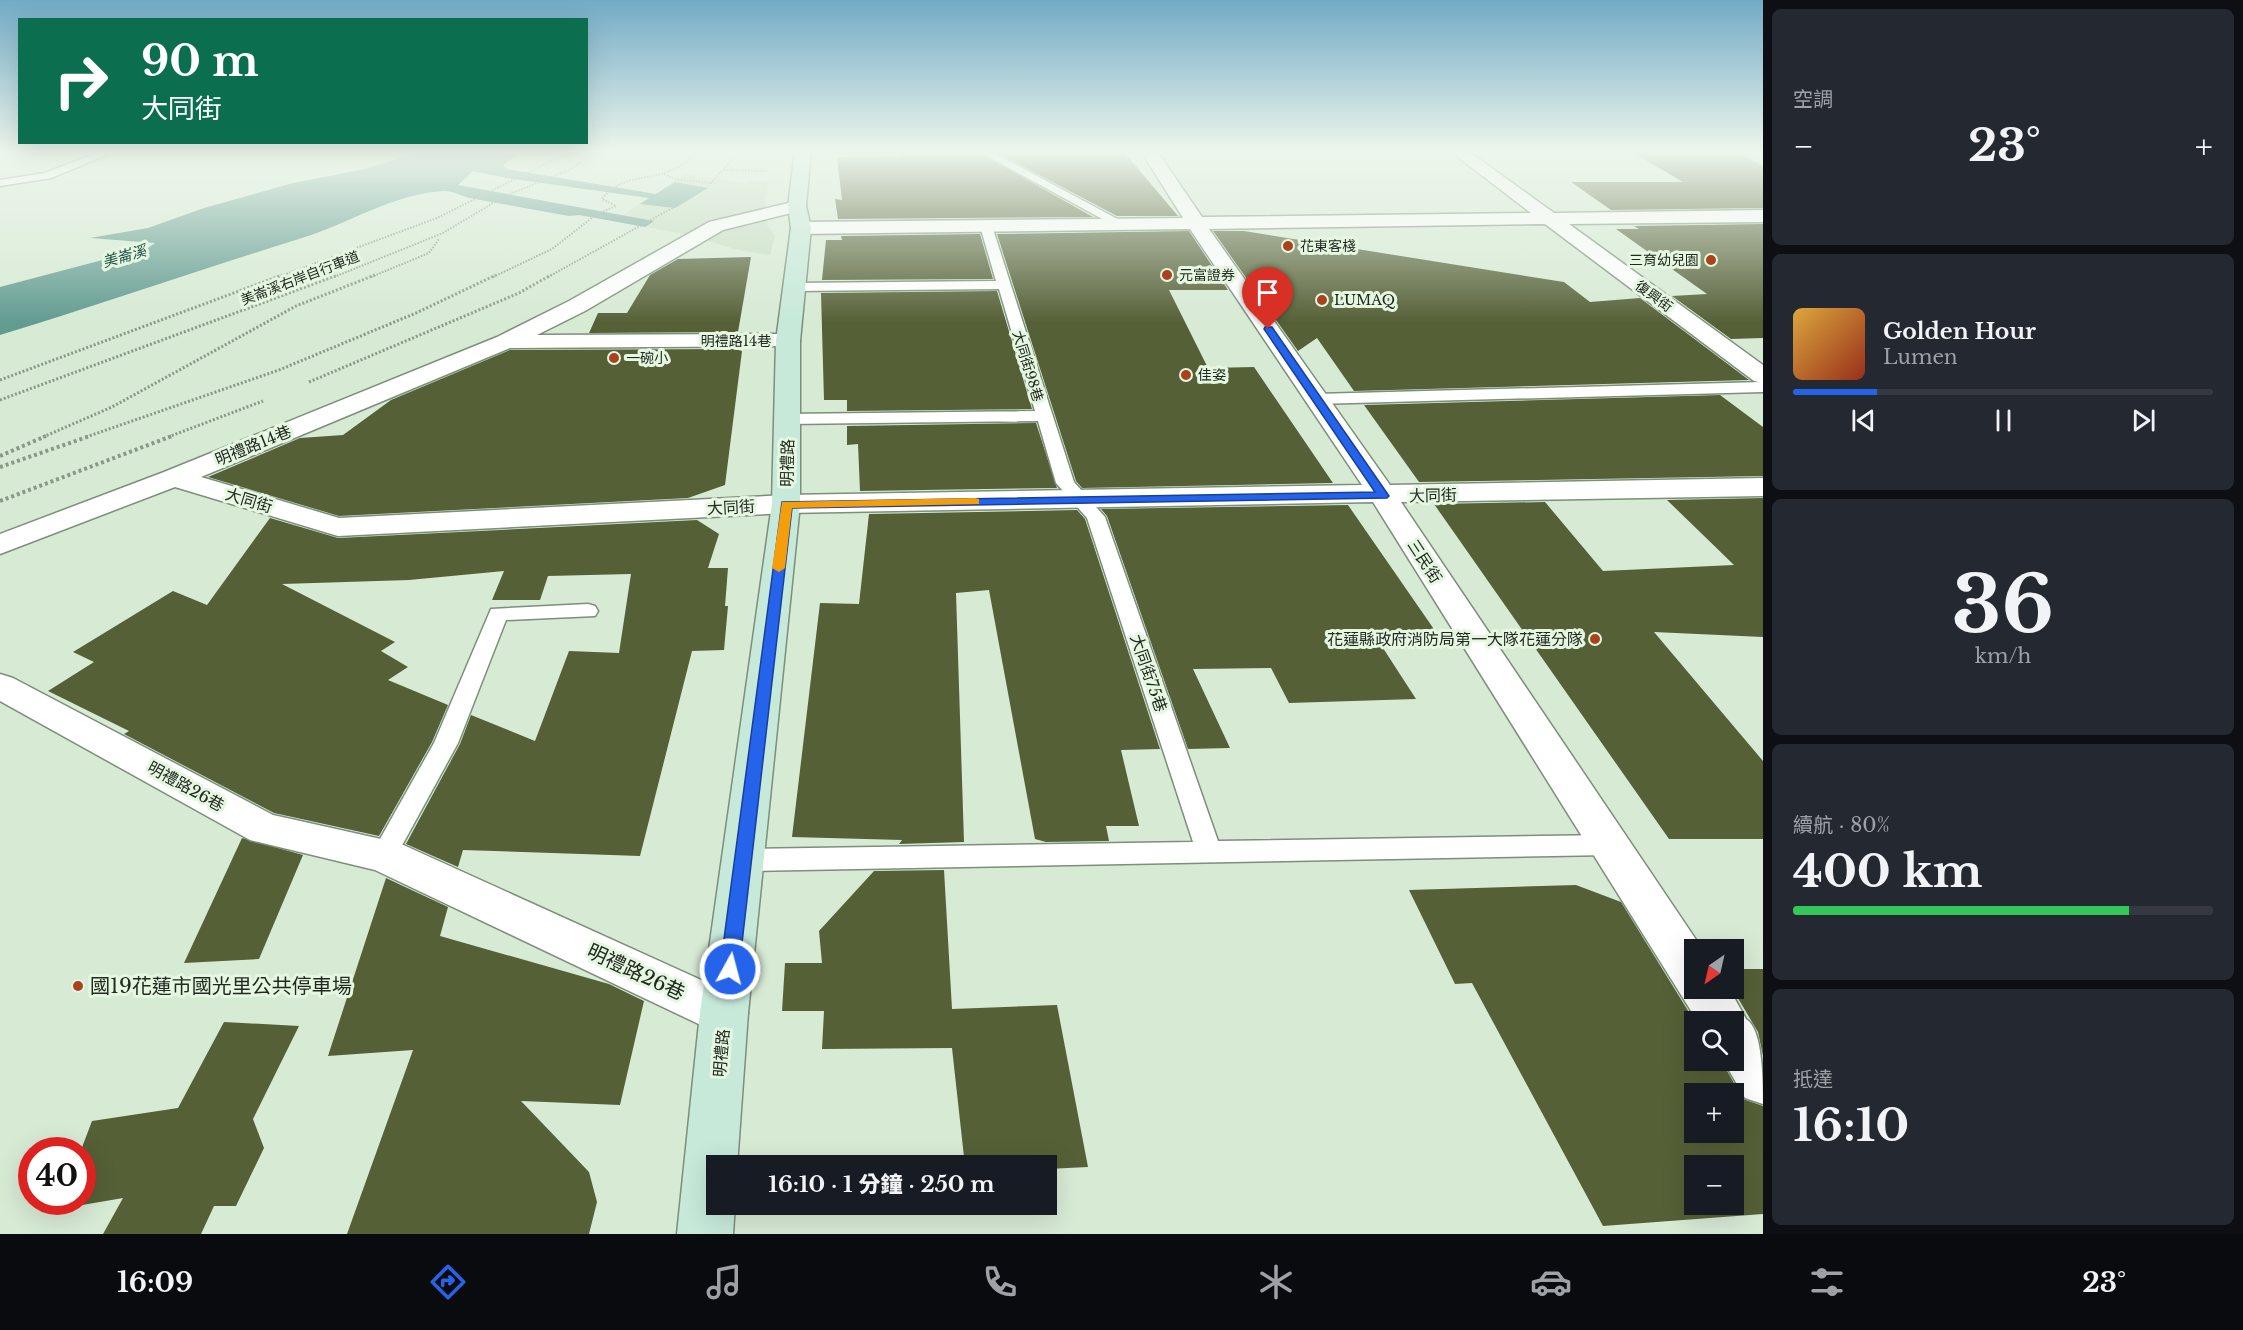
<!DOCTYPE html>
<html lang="zh-TW">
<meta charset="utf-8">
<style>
body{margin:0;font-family:"Libre Baskerville","Noto Sans TC",serif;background:#242831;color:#f1f3f6;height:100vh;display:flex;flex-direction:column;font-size:22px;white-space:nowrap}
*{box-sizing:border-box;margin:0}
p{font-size:20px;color:#9ea1a6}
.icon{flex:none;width:33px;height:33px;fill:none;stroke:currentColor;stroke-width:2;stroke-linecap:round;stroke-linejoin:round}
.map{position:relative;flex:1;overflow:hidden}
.side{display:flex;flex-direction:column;gap:9px;padding:9px;background:#0d0f14;width:480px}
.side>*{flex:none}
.banner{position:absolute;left:18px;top:18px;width:570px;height:126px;border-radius:0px;box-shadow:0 6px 24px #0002;background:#0b6e4f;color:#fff;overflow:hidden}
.needle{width:39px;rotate:214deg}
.buttons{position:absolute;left:1684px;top:939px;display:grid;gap:12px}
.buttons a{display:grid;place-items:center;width:60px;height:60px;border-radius:0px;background:#171b24;box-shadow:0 6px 24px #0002;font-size:30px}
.speed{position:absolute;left:18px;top:1137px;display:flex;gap:12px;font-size:30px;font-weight:700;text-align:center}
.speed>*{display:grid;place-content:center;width:78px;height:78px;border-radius:50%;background:#171b24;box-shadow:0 6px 24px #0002;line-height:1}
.speed .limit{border:9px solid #d22;background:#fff;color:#111}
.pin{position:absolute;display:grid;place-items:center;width:51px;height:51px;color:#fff;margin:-62px -26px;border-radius:50% 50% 50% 0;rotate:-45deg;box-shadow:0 0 6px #0007}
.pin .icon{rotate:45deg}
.me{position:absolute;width:66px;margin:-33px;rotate:7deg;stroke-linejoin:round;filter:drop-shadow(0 0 4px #0008)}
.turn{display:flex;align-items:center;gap:21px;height:126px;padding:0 24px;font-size:27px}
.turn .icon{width:78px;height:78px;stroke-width:2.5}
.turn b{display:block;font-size:42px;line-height:51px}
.big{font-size:45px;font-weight:800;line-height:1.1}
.side .card{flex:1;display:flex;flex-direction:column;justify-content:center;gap:9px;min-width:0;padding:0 21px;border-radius:9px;background:#242831}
.side .dial{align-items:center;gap:0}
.dial b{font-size:78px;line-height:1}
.song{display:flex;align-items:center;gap:18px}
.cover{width:72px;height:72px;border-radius:9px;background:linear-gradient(135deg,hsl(40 70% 55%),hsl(10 70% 35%))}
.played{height:6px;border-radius:3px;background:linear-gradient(90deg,#2563eb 20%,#363941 20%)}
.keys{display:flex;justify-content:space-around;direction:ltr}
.heat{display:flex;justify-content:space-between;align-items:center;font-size:33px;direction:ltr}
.charge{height:9px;border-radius:4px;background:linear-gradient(90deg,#34c759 80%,#363941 0)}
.trip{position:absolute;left:706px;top:1155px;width:351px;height:60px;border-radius:0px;background:#171b24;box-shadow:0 6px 24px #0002;font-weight:800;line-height:60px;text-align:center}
.dock{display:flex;height:96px;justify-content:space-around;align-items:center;background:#090b0e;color:#9ea1a6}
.dock .icon{width:42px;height:42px}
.dock .selected{color:#2563eb}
.dock b{font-size:27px;color:#f1f3f6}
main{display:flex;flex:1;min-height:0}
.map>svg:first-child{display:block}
</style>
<main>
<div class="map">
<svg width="1763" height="1234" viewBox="0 0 1763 1234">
<rect width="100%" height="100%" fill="#d7ead4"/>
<!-- built -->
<path fill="#c6ddc1" d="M685,174l61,9 3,-3 20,2 -4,18 1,23 9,13 -5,19 -32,-5 -50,-15 -74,-14z"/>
<!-- water -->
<path fill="#629b90" d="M424,151h98l-19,14 4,4 149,25 19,-12 33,6 -33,20 -35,-4 9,-6 -142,-20 -34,-7 -15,14 196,36 -9,6 -66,-12 -10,1c-33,-6 -66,-12 -99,-18 -8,-2 -17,-7 -26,-7 -52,3 -93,32 -142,47 -100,31 -200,66 -302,97v-48l148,-39 7,-5 -65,-5 58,-10 56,-20 89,-25 72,-14z"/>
<!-- building -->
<g fill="#556037" fill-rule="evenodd">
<path d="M901,151h75l117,66 -255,2 -3,-20 7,1 -5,-43 65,-1z"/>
<path d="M994,151h129l55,65h-61z"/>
<path d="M1630,151h105l28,16v41l-152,2 -40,-28h112z"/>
<path d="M1763,224v114l-32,1 -59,-43 35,-2 -91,-65h23l-5,-3z"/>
<path d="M1189,231l39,59h-59l39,78 46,-1 79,116 -251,5 -6,-7 -79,-247z"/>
<path d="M1213,231h31l320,51 26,20 50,-4 109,82 -395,11 -37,-53 -19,13z"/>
<path d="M980,234l13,45 -171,1 4,-40h16l-1,-4z"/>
<path d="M751,257l-13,75 -149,1 9,-20h29l23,-38 28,-16z"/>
<path d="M997,291l35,118 -185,2v-11h-23l-3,-107z"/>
<path d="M735,349l7,2 -17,134 -37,13 -349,18 -131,-39 92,-39 43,-3 48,-35 119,-50z"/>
<path d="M1720,395l43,32v49l-344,6 -55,-77z"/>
<path d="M1036,423l21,65 -197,3 -2,-47 -11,1v-19z"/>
<path d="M1763,498v139l-109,-5 109,129v78h-94l-235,-335 111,-2 58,69 131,-6 -67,-65z"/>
<path d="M1348,505l99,143h-64l33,51 -127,4 -18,-35 -78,1 37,79 -42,1 -81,-233 -6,-7z"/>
<path d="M1077,510l8,9 75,230 -39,1 18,76h-33l3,15 -63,1 -11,-3 -46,-249 -33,3 8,249 -65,2 3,-4 -110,-3 28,-234 39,1 10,-90z"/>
<path d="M270,518l68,20 359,-18 22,14 -11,34h20l-3,38h3l-4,44 -32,1 -52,205 -177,-6 -5,17 -52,-23 54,-100 11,-29 64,26 34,-90 50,2 12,-79 -83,2 -8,24h-48l12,-29 -95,9 -127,4 113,58 -14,9 27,16 -20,13 60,25 -16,37 -53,94 -105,-23 -150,-79 5,-3 -81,-40 46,-29 -21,-10 100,-61 34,14z"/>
<path d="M242,838l61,17 -44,104 -75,4z"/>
<path d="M944,870l8,139 105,-4 31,162 -41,2v-3h-82l-13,-118 -130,1 2,-38h-42l3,-48h37l-3,-32 55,-60z"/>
<path d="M386,878l62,29 -8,29 169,48 35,17 -24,104 -99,-4 68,71 8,30 -8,32h-242l66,-184 -85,6z"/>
<path d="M1576,885l45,17 74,120v38h26l22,39 20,7v108l-160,12 -131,-243 -17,1 -46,-94zM1695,1094h39v38h-39zM1695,1166h39v38h-39z"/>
<path d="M1734,969h29v87l-5,-24 -26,-44h2z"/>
<path d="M224,1022l75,4 -46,93 11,29 -28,58h-22l-13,28h-98l20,-36 -64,11 3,-7h20l-1,-52 11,-29 86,-13z"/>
</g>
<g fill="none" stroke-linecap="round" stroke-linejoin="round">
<defs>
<g id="lane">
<path d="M94,151h10v5l-53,22 -51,8v-6l45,-7 49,-19z"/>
<path d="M978,151h12l135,72 -10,3z"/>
<path d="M986,222l6,4 82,256 31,35 113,324 391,-6 9,3 4,7 -4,7 -9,3 -865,16 -9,-4 -4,-7 4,-7 9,-4 449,-7 -106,-324 -31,-35 -18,-62 -251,3 -8,-5 8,-5 248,-3 -36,-122 -205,2 -7,-4 7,-4 202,-2 -16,-55z"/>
<path d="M1763,382v10l-447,12 -8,-5 8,-5z"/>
<path d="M588,604l7,2 3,5 -3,5 -89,4 -48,123 -65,119 -9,3 -9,-3 -4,-7 63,-112 57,-134z"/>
</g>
<g id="street">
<path d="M1141,151h16l45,66 329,-4 -81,-62h18l86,62 209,-3v12l-194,2 194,141v18l-9,-2 -209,-157 -336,5 181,256 373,-7v18l-362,6 302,448h-8v38h34l17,31c17,9 17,64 17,85l-18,-6 -22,-38h11v-38h-36l-325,-520 -587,11 -448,23 -163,-49 -175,67v-20l164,-62 333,-135 72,-36 140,-79 88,-21 6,1 3,4 -3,4 -80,20 -138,81 -48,24 251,-1 8,2 4,5 -4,5 -286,2 -309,129 138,41 447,-23 576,-10 -172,-256 -389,5 -10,-6 10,-6 382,-4z"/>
<path d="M0,674l13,4 260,137 126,28 342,155 7,15 -7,15 -17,6 -17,-6 -332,-158 -125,-30 -250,-139z"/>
</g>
<g id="secondary">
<path d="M795,151h16l-5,55 5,22 -11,113v163l-52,509 -11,153h-20v38h18l-2,30h-56l23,-221 72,-509 4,-163 15,-113 -3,-22z"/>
<path d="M1737,151h20l6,3v11z"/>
</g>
</defs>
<!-- lane casing -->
<use href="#lane" stroke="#7d8e7a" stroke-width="3"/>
<!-- street casing -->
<use href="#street" stroke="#7d8e7a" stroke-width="3"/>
<!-- secondary casing -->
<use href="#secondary" stroke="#7d8e7a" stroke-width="3"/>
<!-- path-far2 -->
<g stroke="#8a9888" stroke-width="2" stroke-dasharray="1.5 1.5" stroke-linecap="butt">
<path d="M724,170l43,1"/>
<path d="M664,174l10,5 37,4 29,-32"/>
<path d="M278,277l159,-59 134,-67"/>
<path d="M334,277l109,-44 60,-36 68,-28 24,-18"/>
<path d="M371,277l58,-24 10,-14"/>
<path d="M493,277l59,-28 45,-35 19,-8 -14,-7c25,-33 64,-10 95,-48"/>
<path d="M548,277l146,-81"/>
</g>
<!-- path-far1 -->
<g stroke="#8a9888" stroke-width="3" stroke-dasharray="2 2" stroke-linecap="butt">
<path d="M0,380l282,-105"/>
<path d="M309,382l210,-89 32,-18"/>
<path d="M0,400l338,-125"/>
<path d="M43,437l69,-30 184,-101 79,-31"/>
<path d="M86,437l193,-67 137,-57 80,-38"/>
<path d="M168,437l95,-36"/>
</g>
<!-- path -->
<g stroke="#8a9888" stroke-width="4" stroke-dasharray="3 3" stroke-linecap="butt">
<path d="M0,456l46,-20"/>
<path d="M0,467l90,-31"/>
<path d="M0,501l172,-65"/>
</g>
<!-- lane -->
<use href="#lane" fill="#fff" fill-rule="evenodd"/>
<!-- street -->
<use href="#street" fill="#fff" fill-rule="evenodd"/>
<!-- secondary -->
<use href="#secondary" fill="#c6e9da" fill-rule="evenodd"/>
</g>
<!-- sky -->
<linearGradient id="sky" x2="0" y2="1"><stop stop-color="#72aac5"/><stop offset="0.47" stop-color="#edf6ec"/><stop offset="1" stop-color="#edf6ec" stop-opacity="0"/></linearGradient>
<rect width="1763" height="323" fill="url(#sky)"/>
<!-- route -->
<path fill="#2563eb" stroke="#184099" stroke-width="1.5" d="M1265,327h7l117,169 -2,2 -595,10 -53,461 -2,6 -7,2 -7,-2 -3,-6 62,-467 593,-10 -111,-163z"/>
<!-- slow -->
<path fill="#f59e0b" d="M975,498l4,1v5l-187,4 -7,60 -6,4 -7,-4 10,-66z"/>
<!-- markers -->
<g fill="#a9421d" stroke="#e5f7e1" stroke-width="2">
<circle cx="1288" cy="246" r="6"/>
<circle cx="1711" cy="260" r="6"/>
<circle cx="1167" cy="275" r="6"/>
<circle cx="1322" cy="300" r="6"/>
<circle cx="614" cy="358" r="6"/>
<circle cx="1186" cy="375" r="6"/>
<circle cx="1595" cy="639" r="6"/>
<circle cx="78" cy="986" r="6"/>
</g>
<g text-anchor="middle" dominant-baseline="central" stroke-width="6" stroke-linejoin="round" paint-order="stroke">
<!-- far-poi labels -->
<g font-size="14" fill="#222921" stroke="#e5f7e1" text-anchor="start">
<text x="1300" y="246">花東客棧</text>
<text x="1699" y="260" text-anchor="end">三育幼兒園</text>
<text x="1179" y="275">元富證券</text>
<text x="1334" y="300">LUMAQ</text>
<text x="626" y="358">一碗小</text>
<text x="1198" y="375">佳姿</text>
</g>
<!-- far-street labels -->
<g font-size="14" fill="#222921" stroke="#e5f7e1">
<text transform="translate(300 278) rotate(-21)">美崙溪右岸自行車道</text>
<text transform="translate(1654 296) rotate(36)">復興街</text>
<text x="736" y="341">明禮路14巷</text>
<text transform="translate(1028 366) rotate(73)">大同街98巷</text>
</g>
<!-- far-water labels -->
<g font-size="15" font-style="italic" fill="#205149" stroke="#e5f7e1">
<text transform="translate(124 256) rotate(-16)">美崙溪</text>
</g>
<!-- street labels -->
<g font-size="16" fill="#222921" stroke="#e5f7e1">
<text transform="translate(253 445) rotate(-22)">明禮路14巷</text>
<text transform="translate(787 463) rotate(-89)">明禮路</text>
<text transform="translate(1433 495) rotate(-1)">大同街</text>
<text transform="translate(249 500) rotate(17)">大同街</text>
<text transform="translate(731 507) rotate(-3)">大同街</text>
<text transform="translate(1425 561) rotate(57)">三民街</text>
<text transform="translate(1149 673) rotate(71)">大同街75巷</text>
<text transform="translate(186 786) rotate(29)">明禮路26巷</text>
<text transform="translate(721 1053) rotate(-85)">明禮路</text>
</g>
<!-- poi labels -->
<g font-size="16" fill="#222921" stroke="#e5f7e1" text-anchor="end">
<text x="1583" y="639">花蓮縣政府消防局第一大隊花蓮分隊</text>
</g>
<!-- near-street labels -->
<g font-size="20" fill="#222921" stroke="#e5f7e1">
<text transform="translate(636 972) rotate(25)">明禮路26巷</text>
</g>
<!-- near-poi labels -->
<g font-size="20" fill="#222921" stroke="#e5f7e1" text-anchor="start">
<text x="90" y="986">國19花蓮市國光里公共停車場</text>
</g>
</g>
</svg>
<div class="buttons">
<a><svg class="needle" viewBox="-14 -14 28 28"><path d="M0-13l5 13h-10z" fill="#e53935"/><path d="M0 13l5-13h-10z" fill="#9ea1a6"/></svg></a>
<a><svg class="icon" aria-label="search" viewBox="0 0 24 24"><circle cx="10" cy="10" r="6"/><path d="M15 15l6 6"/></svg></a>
<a>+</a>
<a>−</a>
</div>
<div class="speed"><div class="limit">40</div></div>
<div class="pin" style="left:1268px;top:329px;background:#d93025"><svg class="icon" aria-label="arrive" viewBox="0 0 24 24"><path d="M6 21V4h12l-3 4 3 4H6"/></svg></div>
<svg class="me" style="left:730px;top:969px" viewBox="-20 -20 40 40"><circle r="17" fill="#2563eb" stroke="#fff" stroke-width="3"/><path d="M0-11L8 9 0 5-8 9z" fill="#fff"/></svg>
<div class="trip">16:10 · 1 分鐘 · 250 m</div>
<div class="banner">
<div class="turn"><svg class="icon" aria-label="right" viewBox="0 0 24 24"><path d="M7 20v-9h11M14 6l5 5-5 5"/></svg><div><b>90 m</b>大同街</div></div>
</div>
</div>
<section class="side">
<div class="card"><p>空調</p>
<div class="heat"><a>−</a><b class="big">23°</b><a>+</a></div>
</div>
<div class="card">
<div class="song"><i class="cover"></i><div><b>Golden Hour</b><p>Lumen</p></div></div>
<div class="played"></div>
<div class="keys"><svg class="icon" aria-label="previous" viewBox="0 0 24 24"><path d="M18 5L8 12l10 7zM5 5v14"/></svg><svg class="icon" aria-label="pause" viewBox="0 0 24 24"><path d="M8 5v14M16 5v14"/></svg><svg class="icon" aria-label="next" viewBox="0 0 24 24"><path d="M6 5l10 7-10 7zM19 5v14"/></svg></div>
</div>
<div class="card dial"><b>36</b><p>km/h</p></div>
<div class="card"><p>續航 · 80%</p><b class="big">400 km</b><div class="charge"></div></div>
<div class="card"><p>抵達</p><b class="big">16:10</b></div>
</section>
</main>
<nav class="dock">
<b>16:09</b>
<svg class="icon selected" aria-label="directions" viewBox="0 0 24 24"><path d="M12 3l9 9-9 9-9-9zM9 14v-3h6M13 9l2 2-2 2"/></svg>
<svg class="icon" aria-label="music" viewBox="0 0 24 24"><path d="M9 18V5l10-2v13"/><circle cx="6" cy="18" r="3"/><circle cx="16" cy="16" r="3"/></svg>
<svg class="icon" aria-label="phone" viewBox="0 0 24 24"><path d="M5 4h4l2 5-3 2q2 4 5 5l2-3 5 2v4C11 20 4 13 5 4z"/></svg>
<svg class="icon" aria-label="climate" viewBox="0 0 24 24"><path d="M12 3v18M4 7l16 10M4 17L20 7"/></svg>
<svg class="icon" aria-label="car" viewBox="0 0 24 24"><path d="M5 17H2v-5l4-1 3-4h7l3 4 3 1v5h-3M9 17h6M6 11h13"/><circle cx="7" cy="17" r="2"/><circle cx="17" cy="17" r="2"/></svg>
<svg class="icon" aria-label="filters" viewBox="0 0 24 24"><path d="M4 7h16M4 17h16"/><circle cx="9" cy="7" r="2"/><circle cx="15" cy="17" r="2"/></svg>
<b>23°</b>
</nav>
